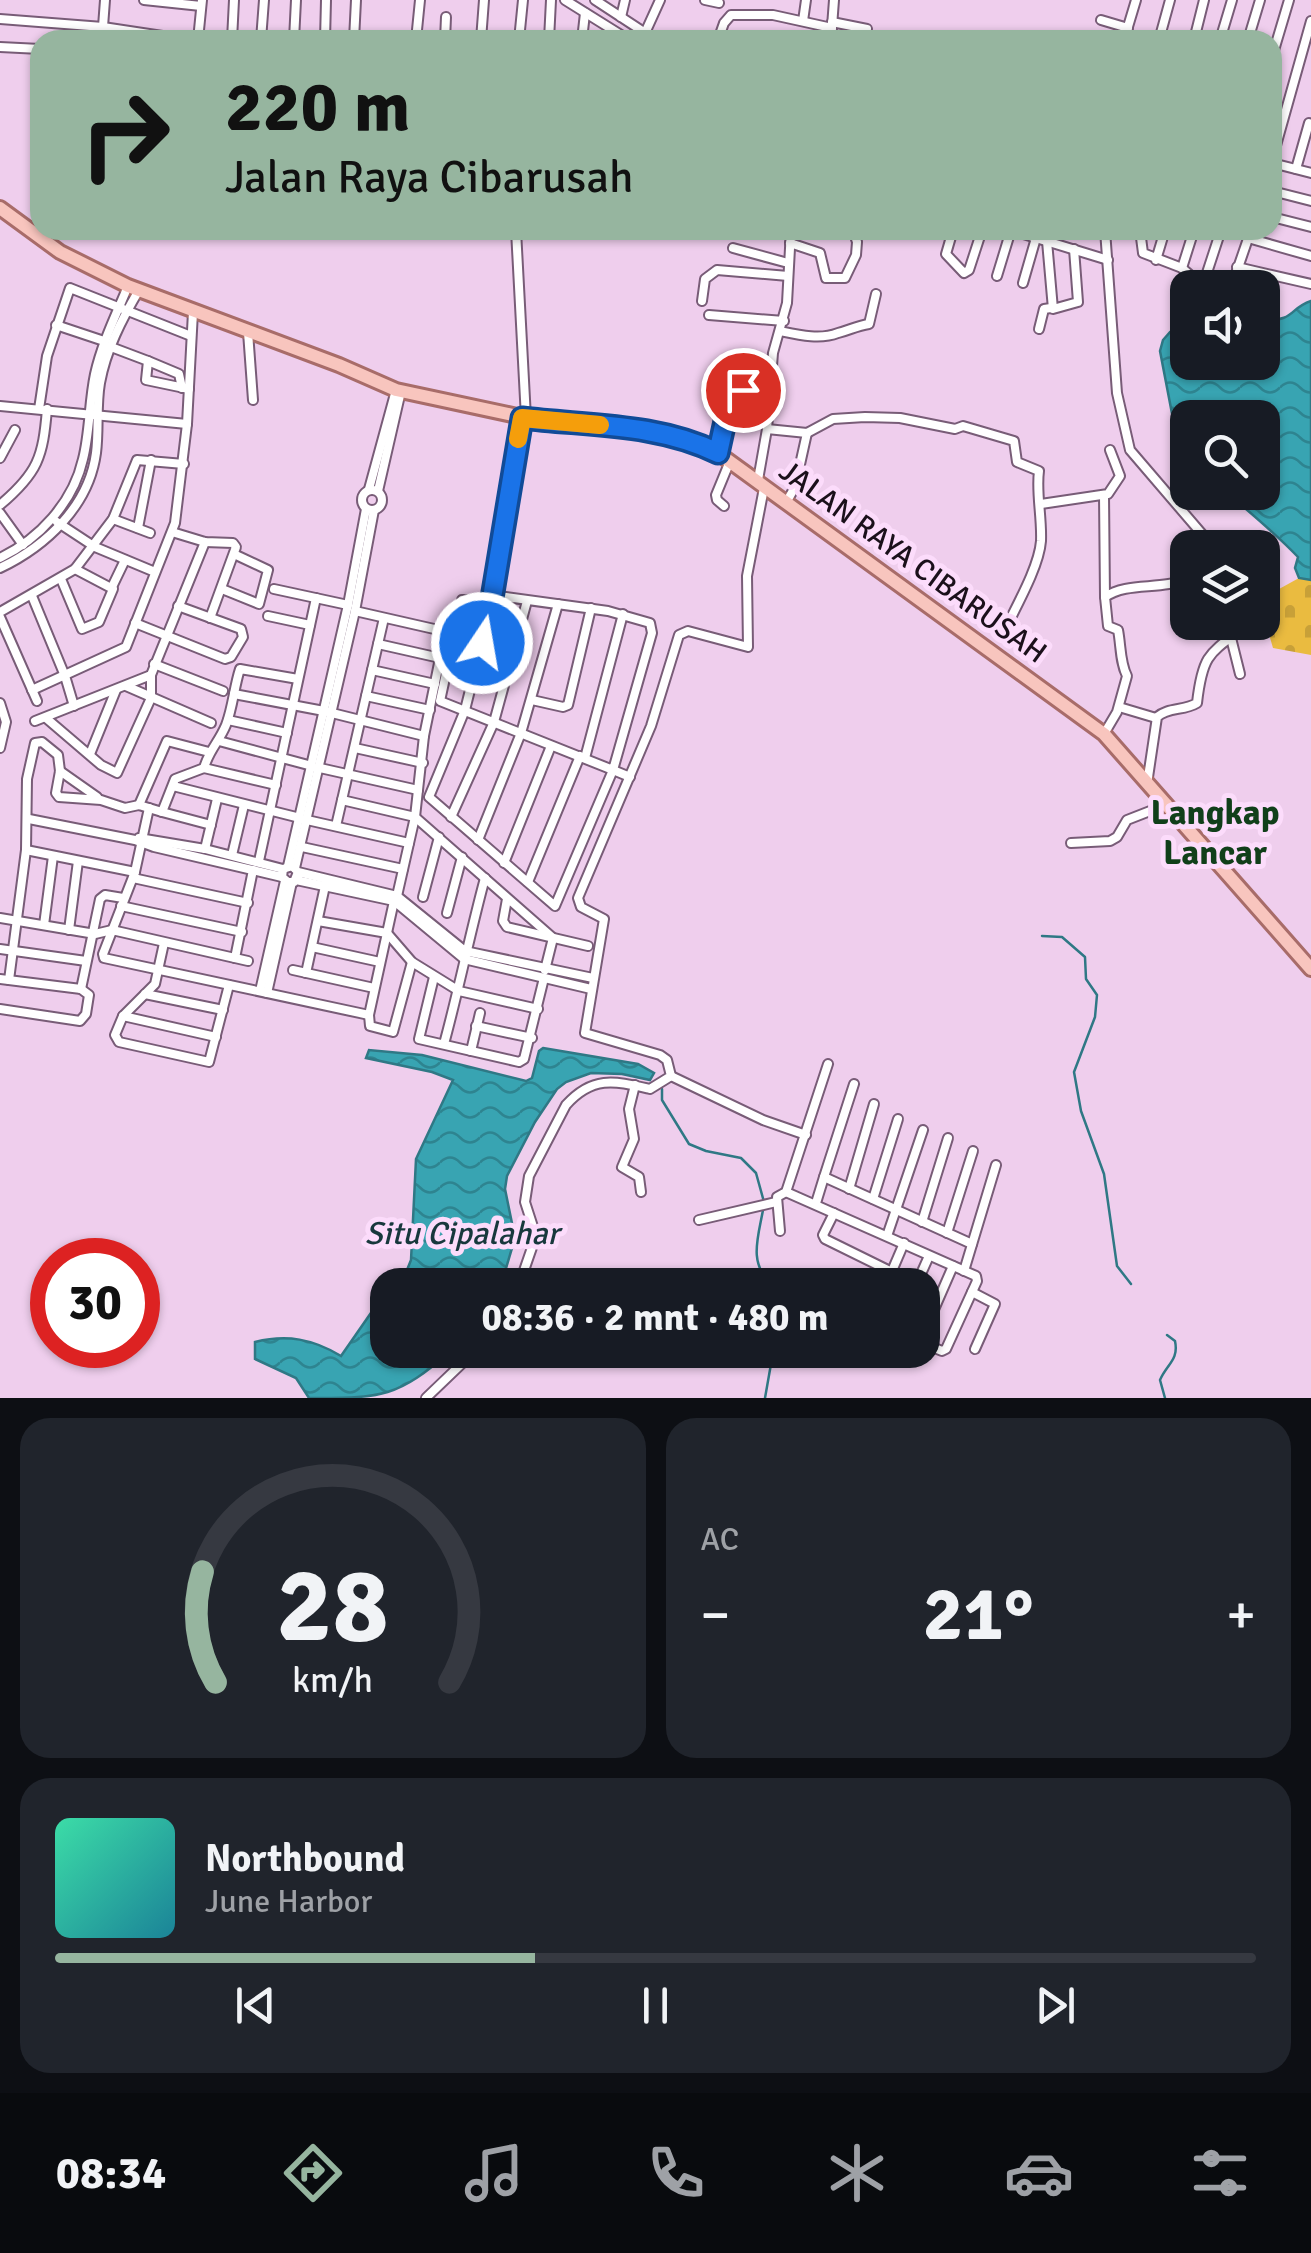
<!DOCTYPE html>
<html lang="id">
<meta charset="utf-8">
<style>
body{margin:0;font-family:Signika,sans-serif;background:#20242c;color:#f1f3f6;height:100vh;display:flex;flex-direction:column;font-size:38px;white-space:nowrap}
*{box-sizing:border-box;margin:0}
p{font-size:32px;color:#9ea1a6}
.icon{flex:none;width:55px;height:55px;fill:none;stroke:currentColor;stroke-width:2;stroke-linecap:round;stroke-linejoin:round}
.map{position:relative;height:1398px;overflow:hidden}
.sheet{display:flex;flex-direction:column;gap:20px;padding:20px;background:#0d0f14;flex:1}
.sheet>*{flex:none}
.hud{position:absolute;left:30px;top:30px;width:1252px;height:210px;border-radius:30px;box-shadow:0 2px 8px #0004;background:#96b59f;color:#111;overflow:hidden}
.buttons{position:absolute;left:1170px;top:270px;display:grid;gap:20px}
.buttons a{display:grid;place-items:center;width:110px;height:110px;border-radius:20px;background:#171b24;box-shadow:0 2px 8px #0004;font-size:50px}
.speed{position:absolute;left:30px;top:1238px;display:flex;gap:20px;font-size:50px;font-weight:700;text-align:center}
.speed>*{display:grid;place-content:center;width:130px;height:130px;border-radius:50%;background:#171b24;box-shadow:0 2px 8px #0004;line-height:1}
.speed .limit{border:15px solid #d22;background:#fff;color:#111}
.pin{position:absolute;display:grid;place-items:center;width:85px;height:85px;color:#fff;margin:-42px;border:5px solid #fff;border-radius:50%;box-shadow:0 2px 10px #0007}
.me{position:absolute;width:110px;margin:-55px;rotate:12deg;stroke-linejoin:round;filter:drop-shadow(0 0 8px #0008)}
.turn{display:flex;align-items:center;gap:35px;height:210px;padding:0 30px;font-size:45px}
.turn .icon{width:130px;height:130px;stroke-width:2.5}
.turn b{display:block;font-size:70px;line-height:85px}
.big{font-size:75px;font-weight:700;line-height:1.1}
.sheet .card{flex:1;display:flex;flex-direction:column;justify-content:center;gap:15px;min-width:0;padding:0 35px;border-radius:30px;background:#20242c}
.sheet .dial{align-items:center;gap:0}
.dial svg{height:260px;overflow:visible;fill:none;stroke:#363941;stroke-width:7;stroke-linecap:round;text-anchor:middle}
.dial text{fill:#f1f3f6;stroke:none}
.song{display:flex;align-items:center;gap:30px}
.cover{width:120px;height:120px;border-radius:15px;background:linear-gradient(135deg,hsl(160 70% 55%),hsl(190 70% 35%))}
.played{height:10px;border-radius:5px;background:linear-gradient(90deg,#96b59f 40%,#363941 40%)}
.keys{display:flex;justify-content:space-around;direction:ltr}
.heat{display:flex;justify-content:space-between;align-items:center;font-size:55px;direction:ltr}
.sheet .tiles{flex:1;display:grid;gap:20px;grid-template-columns:1fr 1fr}
.card:last-child{grid-column:span 2}
.trip{position:absolute;left:370px;top:1268px;width:570px;height:100px;border-radius:30px;background:#171b24;box-shadow:0 2px 8px #0004;font-weight:700;line-height:100px;text-align:center}
.menu{display:flex;height:160px;justify-content:space-around;align-items:center;background:#090b0e;color:#9ea1a6}
.menu .icon{width:70px;height:70px}
.menu .active{color:#96b59f}
.menu b{font-size:45px;color:#f1f3f6}
.map>svg:first-child{display:block}
</style>
<div class="map">
<svg width="1311" height="1398" viewBox="0 0 1311 1398">
<defs>
<pattern id="cemetery-stones" width="16" height="16" patternUnits="userSpaceOnUse" patternTransform="scale(2.5)"><rect width="16" height="16" fill="#eabb40"/><path d="M2 7V4a2 2 0 0 1 4 0v3zM10 15v-3a2 2 0 0 1 4 0v3z" fill="#c8a038"/></pattern>
<pattern id="water-waves" width="16" height="10" patternUnits="userSpaceOnUse" patternTransform="scale(2.5)"><rect width="16" height="10" fill="#38a4b2"/><path d="M0 5q4-4 8 0t8 0" fill="none" stroke="#2e8490"/></pattern>
</defs>
<rect width="100%" height="100%" fill="#efceed"/>
<!-- cemetery -->
<path fill="url(#cemetery-stones)" d="M1299,578l12,2v75l-38,-7 -7,-24 4,-30z"/>
<!-- water -->
<g fill="url(#water-waves)" stroke="#2f7885" stroke-width="2.5">
<path d="M1311,301v279l-12,-2 -4,-10 3,-11c-22,-23 -47,-44 -71,-64l35,-1v-74h-74l-1,17 -13,-11 -14,-73 3,-11 7,-8 11,2 6,11 1,17h74l1,-42c33,1 25,-11 48,-19z"/>
<path d="M543,1048l95,16 16,9 -4,7 -28,-6 -31,-1 -25,9 -9,7 -22,33 -28,54 -2,13 10,49 -14,47h-100l10,-25 5,-101 37,-79 -21,-8 -66,-14 3,-8 53,5 104,26 6,-3 7,-27z"/>
<path d="M387,1301l1,49h64c-55,48 -69,48 -143,48l-13,-20 -41,-19v-17c32,-8 58,-3 86,14l32,-46z"/>
</g>
<g fill="none" stroke-linecap="round" stroke-linejoin="round">
<!-- stream -->
<g stroke="#2f7885" stroke-width="2.5">
<path d="M1042,936l20,1 23,20 1,22 11,16 -2,22 -21,55 7,39 23,63 13,92 14,18"/>
<path d="M662,1089v11l27,44 17,7 35,7 15,15 8,29"/>
<path d="M763,1210c-5,28 -15,53 9,75"/>
<path d="M765,1398l6,-34 11,-14"/>
<path d="M1165,1398l-5,-18c7,-16 19,-20 15,-39l-8,-6"/>
</g>
<defs>
<g id="minor">
<path d="M144,0l57,6"/>
<path d="M565,0l64,40"/>
<path d="M595,0l61,40"/>
<path d="M705,0l14,3"/>
<path d="M621,17l4,-17"/>
<path d="M0,19l103,8 86,13"/>
<path d="M1101,20l27,8"/>
<path d="M803,21l3,-21"/>
<path d="M832,22l35,7"/>
<path d="M645,33l15,-33"/>
<path d="M102,40l3,-40"/>
<path d="M198,40l4,-40"/>
<path d="M232,40l2,-40"/>
<path d="M261,40l3,-40"/>
<path d="M294,40l2,-40"/>
<path d="M325,40l1,-40"/>
<path d="M354,40l2,-40"/>
<path d="M416,40l4,-40"/>
<path d="M445,40l1,-23"/>
<path d="M481,40l3,-40"/>
<path d="M519,40l4,-40"/>
<path d="M549,40l2,-40"/>
<path d="M582,40l3,-27"/>
<path d="M718,40l6,-17 7,-8h42l59,13"/>
<path d="M831,40l3,-40"/>
<path d="M1124,40l12,-40"/>
<path d="M1159,40l11,-40"/>
<path d="M1194,40l10,-40"/>
<path d="M1220,40l12,-40"/>
<path d="M1248,40l12,-40"/>
<path d="M0,47l40,2"/>
<path d="M1272,57l17,-57"/>
<path d="M1272,160l39,-139"/>
<path d="M1272,163l39,10"/>
<path d="M1296,169l13,-46"/>
<path d="M1272,191l39,10"/>
<path d="M1272,217l39,10"/>
<path d="M516,230l10,188"/>
<path d="M953,230l-7,24 18,19 5,-3 13,-40"/>
<path d="M1010,230l98,30"/>
<path d="M1105,230l12,163 13,57 84,98"/>
<path d="M1140,230l3,23 39,15 23,20"/>
<path d="M1248,238l63,18"/>
<path d="M1047,241l6,68 25,-7 -4,-53"/>
<path d="M790,243l30,10 6,25h19l11,-23 1,-13 -4,-12"/>
<path d="M733,248l55,15"/>
<path d="M1156,260l9,-30"/>
<path d="M1237,267l74,17"/>
<path d="M1182,268l12,-38"/>
<path d="M997,276l14,-46"/>
<path d="M1023,283l13,-45"/>
<path d="M1203,285l18,-55"/>
<path d="M1231,288l20,-58"/>
<path d="M702,301l3,-22 12,-9 71,6"/>
<path d="M709,315l75,6"/>
<path d="M56,325l48,16"/>
<path d="M1039,329l5,-20 7,-1"/>
<path d="M780,331c19,4 40,9 58,2 12,-3 18,-7 31,-9l7,-30"/>
<path d="M248,332l5,68"/>
<path d="M111,347l37,14 -2,19 43,9"/>
<path d="M148,361l31,13 3,14"/>
<path d="M0,406l187,18"/>
<path d="M39,409l8,-53 23,-68 121,48"/>
<path d="M522,417l-32,193 -25,100 -36,87 126,109 58,-136 17,7"/>
<path d="M767,429l40,4 26,-14 32,-2 35,1 55,11 8,-3 51,15 3,21 22,9c-3,22 3,45 2,70 -2,27 -27,69 -39,95"/>
<path d="M718,453l12,-52 11,-2 2,-10 27,3"/>
<path d="M0,458l15,-28"/>
<path d="M758,480l9,-51 6,-76 14,-50 4,-73"/>
<path d="M369,489l27,-99"/>
<circle cx="372" cy="500" r="10"/>
<path d="M378,491l23,-100"/>
<path d="M1104,495l1,102"/>
<path d="M787,501l8,-14 12,-54"/>
<path d="M1041,504l67,-10 12,-18 -10,-26"/>
<path d="M0,505c38,-32 43,-48 47,-96"/>
<path d="M724,506l-7,-6 -1,-5 14,-34"/>
<path d="M0,513l23,32"/>
<path d="M113,519l37,14"/>
<path d="M57,522l38,25 60,25"/>
<path d="M138,528l13,-68"/>
<path d="M172,532l33,10 28,1 3,4 -26,71"/>
<path d="M0,558c39,-19 73,-55 83,-99 7,-27 6,-57 12,-85 7,-31 21,-59 33,-88"/>
<path d="M0,568c46,-22 89,-62 96,-115 3,-23 0,-47 4,-70 6,-33 22,-64 39,-93"/>
<path d="M61,579l21,50 17,-7 14,-33 -38,-20"/>
<path d="M112,587l13,-27"/>
<path d="M222,589l37,15 9,-34 -32,-15"/>
<path d="M274,589l74,16"/>
<path d="M32,596l33,80 9,30"/>
<path d="M491,600h-29l-22,101 173,69 39,-137 -2,-10 -42,-12 -117,-16"/>
<path d="M355,611l88,20 2,3 -21,102 -9,81 -18,79"/>
<path d="M0,612l75,-43 38,-50 24,-59 47,4"/>
<path d="M268,616l42,9"/>
<path d="M0,617l37,84"/>
<path d="M135,623l90,36 6,-2 12,-20 -2,-8 -63,-23"/>
<path d="M1231,638l9,36"/>
<path d="M378,644l62,14"/>
<path d="M154,664l69,27"/>
<path d="M372,670l63,14"/>
<path d="M126,686l85,37"/>
<path d="M32,690l94,-43 49,-124 12,-99 6,-112"/>
<path d="M234,694l90,17 100,25"/>
<path d="M366,696l64,14"/>
<path d="M532,700l31,7 5,-2 23,-97"/>
<path d="M0,703l6,19 -6,26"/>
<path d="M1119,707l37,11"/>
<path d="M46,718l55,47 16,8 34,-75v-23"/>
<path d="M228,720l59,13"/>
<path d="M35,721l116,-46 54,-133"/>
<path d="M1104,734l13,-22 10,-36c-7,-13 -6,-31 -9,-46l-10,-4 -3,-29c23,-16 57,-6 83,-19"/>
<path d="M219,741l93,25"/>
<path d="M355,748l68,15"/>
<path d="M90,754l26,-64"/>
<path d="M585,758l38,-144"/>
<path d="M204,768l72,17"/>
<path d="M320,768l98,22"/>
<path d="M60,771l37,26"/>
<path d="M1147,784l10,-67c11,-10 27,-6 40,-14 6,-53 14,-50 55,-81"/>
<path d="M173,786l127,32"/>
<path d="M342,800l73,17 138,121 -8,32"/>
<path d="M139,805l28,-64 42,11"/>
<path d="M149,808l-14,64 -32,82 1,4 265,57"/>
<path d="M162,812l49,13"/>
<path d="M451,817l43,-95 33,-121"/>
<path d="M29,819l106,21 19,7 128,30"/>
<path d="M307,820l102,23"/>
<path d="M336,826l48,-208"/>
<path d="M139,838l66,11 78,20"/>
<path d="M478,840l43,-107 37,-129"/>
<path d="M1071,843l39,-2 7,-4 10,-17 41,-16"/>
<path d="M302,847l101,22"/>
<path d="M205,849l12,-50"/>
<path d="M26,850l109,22"/>
<path d="M232,855l12,-50"/>
<path d="M259,861l57,-263"/>
<path d="M504,863l47,-117"/>
<path d="M288,866l60,-261 18,-96"/>
<path d="M295,868l60,-257 19,-101"/>
<path d="M298,872l-4,10h-6l-6,-5 1,-8 9,-3 6,6 99,24 68,55 128,27"/>
<path d="M133,878l115,25"/>
<path d="M296,880l98,21 70,58 127,30"/>
<path d="M528,882l52,-126"/>
<path d="M423,897l16,-60"/>
<path d="M507,899l-4,22 4,6 81,19"/>
<path d="M394,901l-25,114 1,11 23,6 19,-70"/>
<path d="M121,906l121,26"/>
<path d="M447,913l15,-56"/>
<path d="M0,918l95,16 17,-4 136,31"/>
<path d="M318,921l69,12 25,29 47,29 79,18"/>
<path d="M44,925l9,-69"/>
<path d="M69,930l9,-69"/>
<path d="M164,943l-9,41 -32,32 -8,19 4,7 90,20 20,-77"/>
<path d="M312,947l68,15"/>
<path d="M0,949l86,12"/>
<path d="M235,958l18,-88"/>
<path d="M293,970l81,18"/>
<path d="M306,973l19,-87"/>
<path d="M434,977l-15,62 100,23 5,-3 20,-81"/>
<path d="M0,979l81,10 8,6 -3,19 -6,7 -80,-12"/>
<path d="M9,980l17,-130 1,-71 8,-36 7,-1 16,13 2,16 -4,22 3,4 42,3 24,8 14,-3 23,7 13,-33 29,-11c5,-18 15,-26 22,-43 7,-18 8,-38 14,-56l58,10"/>
<path d="M81,989l19,-90 5,-4 18,3"/>
<path d="M260,991l25,-110"/>
<path d="M267,993l25,-111"/>
<path d="M145,994l78,16"/>
<path d="M123,1016l93,21"/>
<path d="M476,1026l56,12"/>
<path d="M444,1044c15,-55 26,-111 41,-166"/>
<path d="M471,1051l9,-38"/>
<path d="M671,1076l92,44 43,15"/>
<path d="M854,1084l-30,93 148,67"/>
<path d="M635,1085l-6,24 5,30 -12,28 17,10 2,15"/>
<path d="M849,1189l25,-85"/>
<path d="M786,1192l190,84 1,5 -31,68 -4,2 -20,-8"/>
<path d="M873,1199l25,-80"/>
<path d="M816,1203l8,-26"/>
<path d="M834,1213l-11,22 2,4 67,33"/>
<path d="M699,1220l77,-18"/>
<path d="M922,1222l26,-84"/>
<path d="M780,1231l-3,-34 9,-5 42,-128"/>
<path d="M947,1233l26,-82"/>
<path d="M887,1236l36,-106"/>
<path d="M964,1271l32,-106"/>
<path d="M519,1285l17,-49 -11,-34 4,-26 37,-71c27,-30 49,-24 84,-16l21,-13 -4,-16 -7,-5 -75,-22 19,-114 -23,-12 -3,-9 73,-172 28,-91 9,-4 60,16 -1,-71 17,-88"/>
<path d="M886,1285l18,-42"/>
<path d="M916,1285l13,-29"/>
<path d="M972,1292l23,12 -20,45"/>
<path d="M922,1337l31,-71"/>
<path d="M426,1398l50,-48"/>
</g>
<path id="primary" d="M0,208l60,44 68,34 211,79 57,25 126,27 158,20 38,16 386,281 207,235"/>
</defs>
<!-- minor casing -->
<use href="#minor" stroke="#785c77" stroke-width="12"/>
<!-- primary casing -->
<use href="#primary" stroke="#a86c69" stroke-width="18"/>
<!-- minor -->
<use href="#minor" stroke="#fff" stroke-width="8"/>
<!-- primary -->
<use href="#primary" stroke="#f8c5be" stroke-width="12"/>
</g>
<g fill="none" stroke-linecap="round" stroke-linejoin="round">
<defs>
<path id="route" d="M482,643l8,-33 32,-192c66,8 135,5 196,35l11,-50 12,-4 2,-9"/>
</defs>
<!-- route casing -->
<use href="#route" stroke="#114b97" stroke-width="25"/>
<!-- route -->
<use href="#route" stroke="#1a73e8" stroke-width="18"/>
<!-- slow -->
<path stroke="#f59e0b" stroke-width="18" d="M518,439l4,-21 78,7"/>
</g>
<g text-anchor="middle" dominant-baseline="central" stroke-width="10" stroke-linejoin="round" paint-order="stroke">
<!-- street labels -->
<g font-size="30" fill="#1b101b" stroke="#fcdcfb">
<text transform="translate(913 562) rotate(36)">JALAN RAYA CIBARUSAH</text>
</g>
<!-- water labels -->
<g font-size="32" font-style="italic" fill="#18383d" stroke="#fcdcfb">
<text x="462" y="1233">Situ Cipalahar</text>
</g>
<!-- quarter labels -->
<g font-size="35" font-weight="bold" fill="#113f1a" stroke="#fcdcfb">
<text x="1215" y="812">Langkap<tspan x="1215" dy="40">Lancar</tspan></text>
</g>
</g>
</svg>
<div class="buttons">
<a><svg class="icon" aria-label="sound" viewBox="0 0 24 24"><path d="M4 9h4l5-4v14l-5-4H4zM17 9q2 3 0 6"/></svg></a>
<a><svg class="icon" aria-label="search" viewBox="0 0 24 24"><circle cx="10" cy="10" r="6"/><path d="M15 15l6 6"/></svg></a>
<a><svg class="icon" aria-label="layers" viewBox="0 0 24 24"><path d="M12 4l9 5-9 5-9-5zM3 14l9 5 9-5"/></svg></a>
</div>
<div class="speed"><div class="limit">30</div></div>
<div class="pin" style="left:743px;top:390px;background:#d93025"><svg class="icon" aria-label="arrive" viewBox="0 0 24 24"><path d="M6 21V4h12l-3 4 3 4H6"/></svg></div>
<svg class="me" style="left:482px;top:643px" viewBox="-20 -20 40 40"><circle r="17" fill="#1a73e8" stroke="#fff" stroke-width="3"/><path d="M0-11L8 9 0 5-8 9z" fill="#fff"/></svg>
<div class="trip">08:36 · 2 mnt · 480 m</div>
<div class="hud">
<div class="turn"><svg class="icon" aria-label="right" viewBox="0 0 24 24"><path d="M7 20v-9h11M14 6l5 5-5 5"/></svg><div><b>220 m</b>Jalan Raya Cibarusah</div></div>
</div>
</div>
<section class="sheet">
<div class="tiles">
<div class="card dial"><svg viewBox="0 0 100 80">
<path d="M14 69A42 42 0 1 1 86 69"/>
<path d="M14 69A42 42 0 0 1 10 35" stroke="#96b59f"/>
<text x="50" y="56" font-size="32" font-weight="700">28</text>
<text x="50" y="72" font-size="11">km/h</text>
</svg></div>
<div class="card"><p>AC</p>
<div class="heat"><a>−</a><b class="big">21°</b><a>+</a></div>
</div>
<div class="card">
<div class="song"><i class="cover"></i><div><b>Northbound</b><p>June Harbor</p></div></div>
<div class="played"></div>
<div class="keys"><svg class="icon" aria-label="previous" viewBox="0 0 24 24"><path d="M18 5L8 12l10 7zM5 5v14"/></svg><svg class="icon" aria-label="pause" viewBox="0 0 24 24"><path d="M8 5v14M16 5v14"/></svg><svg class="icon" aria-label="next" viewBox="0 0 24 24"><path d="M6 5l10 7-10 7zM19 5v14"/></svg></div>
</div>
</div>
</section>
<nav class="menu">
<b>08:34</b>
<svg class="icon active" aria-label="directions" viewBox="0 0 24 24"><path d="M12 3l9 9-9 9-9-9zM9 14v-3h6M13 9l2 2-2 2"/></svg>
<svg class="icon" aria-label="music" viewBox="0 0 24 24"><path d="M9 18V5l10-2v13"/><circle cx="6" cy="18" r="3"/><circle cx="16" cy="16" r="3"/></svg>
<svg class="icon" aria-label="phone" viewBox="0 0 24 24"><path d="M5 4h4l2 5-3 2q2 4 5 5l2-3 5 2v4C11 20 4 13 5 4z"/></svg>
<svg class="icon" aria-label="climate" viewBox="0 0 24 24"><path d="M12 3v18M4 7l16 10M4 17L20 7"/></svg>
<svg class="icon" aria-label="car" viewBox="0 0 24 24"><path d="M5 17H2v-5l4-1 3-4h7l3 4 3 1v5h-3M9 17h6M6 11h13"/><circle cx="7" cy="17" r="2"/><circle cx="17" cy="17" r="2"/></svg>
<svg class="icon" aria-label="filters" viewBox="0 0 24 24"><path d="M4 7h16M4 17h16"/><circle cx="9" cy="7" r="2"/><circle cx="15" cy="17" r="2"/></svg>
</nav>
